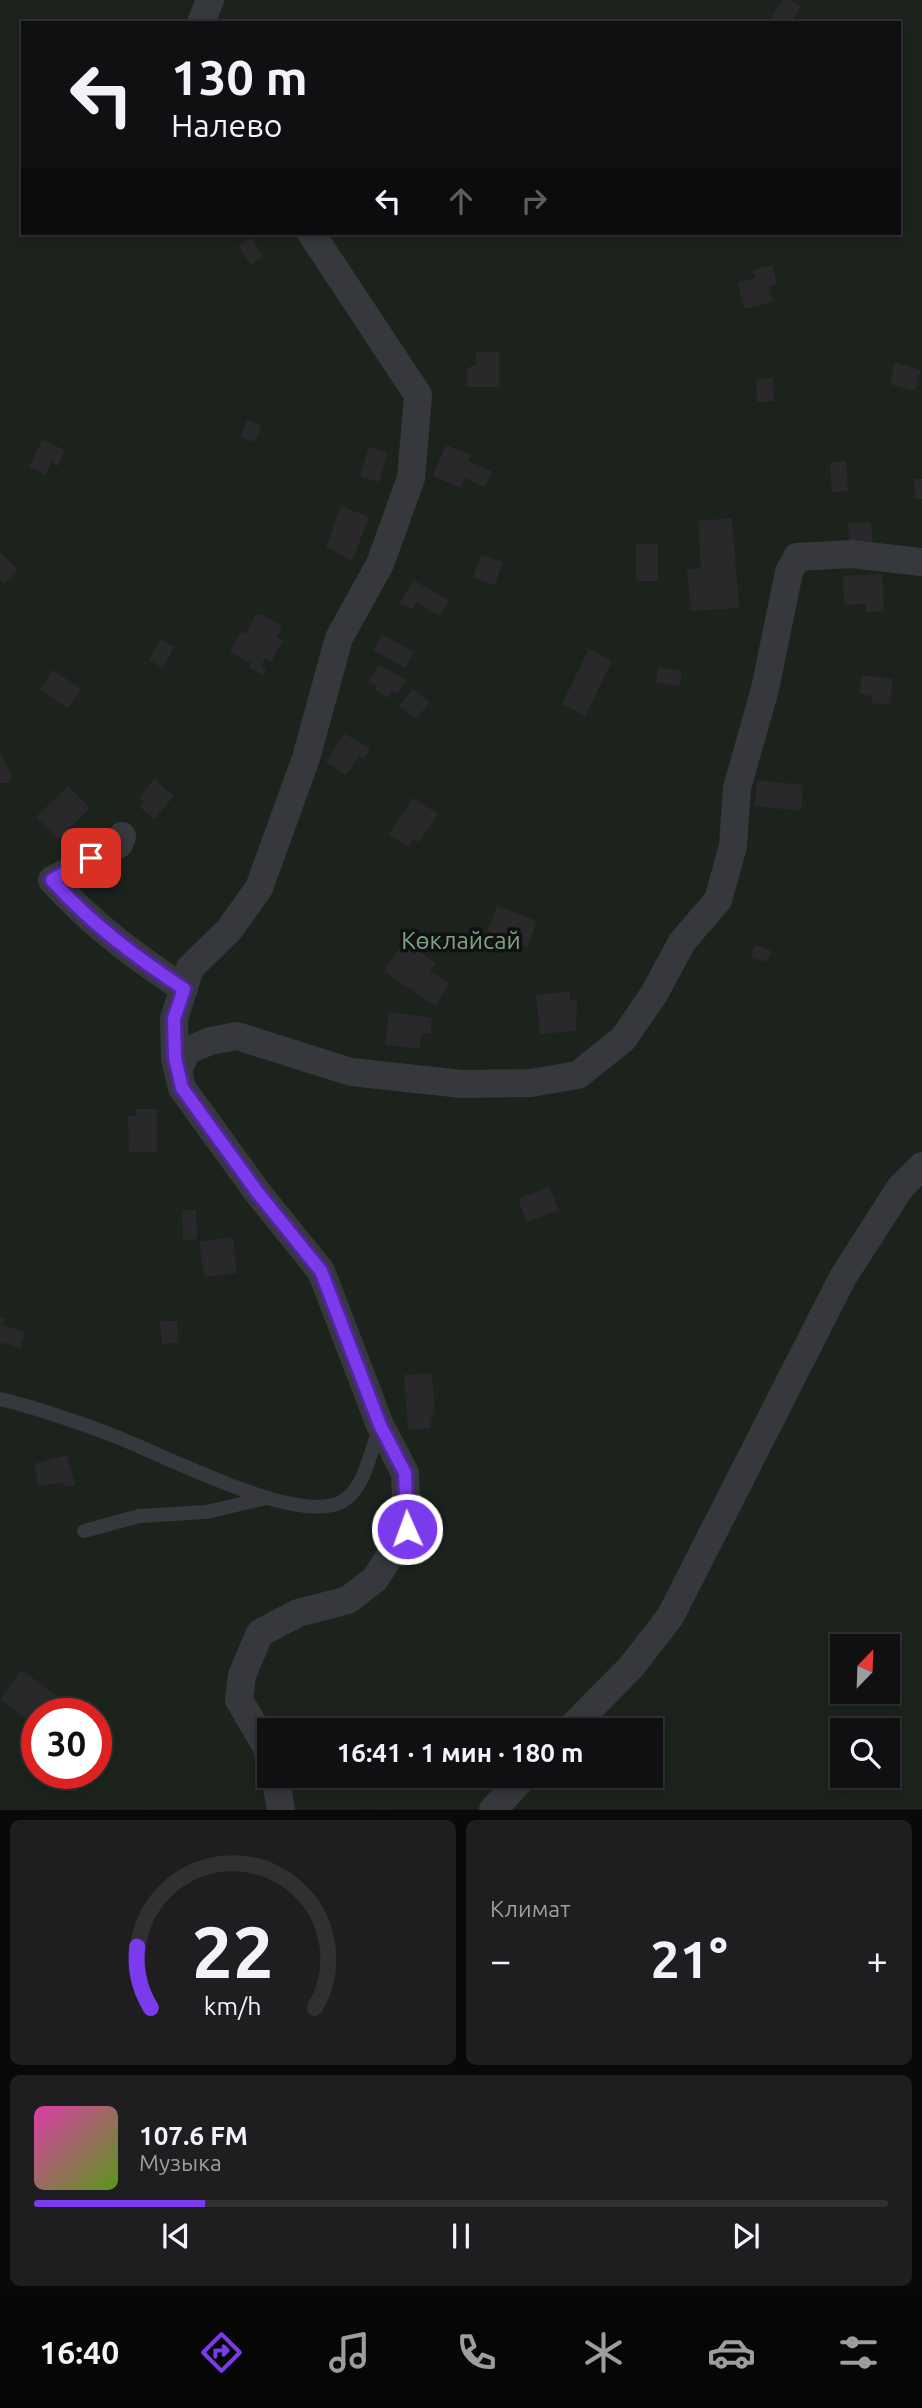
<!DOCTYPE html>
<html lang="ru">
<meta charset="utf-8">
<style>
body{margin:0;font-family:Ubuntu,sans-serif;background:#1e1e20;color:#f1f3f6;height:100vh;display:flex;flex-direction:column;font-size:26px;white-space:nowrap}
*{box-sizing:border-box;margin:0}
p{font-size:23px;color:#9c9d9f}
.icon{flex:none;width:38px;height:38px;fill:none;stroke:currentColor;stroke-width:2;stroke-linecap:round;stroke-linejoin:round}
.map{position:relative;height:1810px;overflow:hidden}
.side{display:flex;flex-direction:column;gap:10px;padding:10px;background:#09090a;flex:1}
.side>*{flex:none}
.banner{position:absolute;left:21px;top:21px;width:880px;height:214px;border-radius:0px;box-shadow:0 4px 10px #0003,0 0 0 2px #303032;background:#101012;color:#f1f3f6;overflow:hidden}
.needle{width:46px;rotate:23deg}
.tools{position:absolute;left:830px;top:1634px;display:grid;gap:14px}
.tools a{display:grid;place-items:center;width:70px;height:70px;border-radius:0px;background:#101012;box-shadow:0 4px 10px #0003,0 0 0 2px #303032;font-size:35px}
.speed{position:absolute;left:21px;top:1698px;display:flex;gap:14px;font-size:35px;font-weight:700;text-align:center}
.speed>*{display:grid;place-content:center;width:91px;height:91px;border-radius:50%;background:#101012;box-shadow:0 4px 10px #0003,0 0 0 2px #303032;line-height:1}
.speed .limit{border:10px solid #d22;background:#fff;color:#111}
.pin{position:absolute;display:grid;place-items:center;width:60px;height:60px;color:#fff;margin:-30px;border-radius:14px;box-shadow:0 4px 10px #0006}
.me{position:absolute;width:77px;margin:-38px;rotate:358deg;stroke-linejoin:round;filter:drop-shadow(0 0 5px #0008)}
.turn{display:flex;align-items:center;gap:24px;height:147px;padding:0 35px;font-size:32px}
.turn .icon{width:91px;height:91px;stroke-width:2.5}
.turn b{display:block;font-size:49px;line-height:60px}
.lanes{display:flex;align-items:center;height:66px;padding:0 35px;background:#0003;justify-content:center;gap:35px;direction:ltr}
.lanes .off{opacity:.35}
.big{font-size:52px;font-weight:700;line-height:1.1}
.side .card{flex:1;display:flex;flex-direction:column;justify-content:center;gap:10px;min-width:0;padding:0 24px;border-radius:10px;background:#1e1e20}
.side .dial{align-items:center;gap:0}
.dial svg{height:182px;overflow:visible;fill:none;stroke:#303032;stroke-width:7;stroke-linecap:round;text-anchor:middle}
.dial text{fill:#f1f3f6;stroke:none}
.song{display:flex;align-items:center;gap:21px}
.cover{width:84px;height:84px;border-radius:10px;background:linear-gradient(135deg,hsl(320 70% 55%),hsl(90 70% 35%))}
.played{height:7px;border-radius:4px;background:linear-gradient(90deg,#7c3aed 20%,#303032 20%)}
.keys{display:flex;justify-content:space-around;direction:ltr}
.heat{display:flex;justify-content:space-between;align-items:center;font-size:38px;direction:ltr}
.side .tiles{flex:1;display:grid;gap:10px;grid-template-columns:1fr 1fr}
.card:last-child{grid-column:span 2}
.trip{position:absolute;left:257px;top:1718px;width:406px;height:70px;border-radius:0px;background:#101012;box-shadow:0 4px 10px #0003,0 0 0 2px #303032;font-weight:700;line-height:70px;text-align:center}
.menu{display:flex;height:112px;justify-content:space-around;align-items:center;background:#060607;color:#9c9d9f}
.menu .icon{width:49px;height:49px}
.menu .selected{color:#7c3aed}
.menu b{font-size:32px;color:#f1f3f6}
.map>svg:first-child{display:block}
</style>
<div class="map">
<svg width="922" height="1810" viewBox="0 0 922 1810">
<rect width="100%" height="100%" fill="#161618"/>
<!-- green -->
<path fill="#1c231d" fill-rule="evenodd" d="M0,0h922v1809l-922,1zM23,23h877v210h-877zM842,1647h45v45h-45zM37,1713h59v60h-59zM270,1731h381v45h-381zM842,1731h45v45h-45z"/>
<!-- building -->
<g fill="#29292c">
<path d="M783,0h8l10,6 -11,17h-12l-7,-5z"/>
<path d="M251,238l12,18 -12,9 -12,-19z"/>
<path d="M772,265l5,20 -8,1 4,16 -29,7 -6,-27 18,-4 -3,-8z"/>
<path d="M476,352h23v35h-32v-19l9,-3z"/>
<path d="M895,362l26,8 -6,21 -25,-7z"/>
<path d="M773,378l1,23 -17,1 -1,-23z"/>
<path d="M247,420l14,5 -6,17 -14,-5z"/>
<path d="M42,440l23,10 -7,16 -7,-4 -5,13 -17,-8z"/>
<path d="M446,445l25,10 -3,6 24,10 -7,16 -20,-9 -4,10 -28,-12z"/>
<path d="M369,447l18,6 -8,29 -19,-5z"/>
<path d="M846,461l2,30 -16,1 -2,-29z"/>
<path d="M914,479h8v20h-7z"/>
<path d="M341,506l28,11 -17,44 -26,-14z"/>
<path d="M732,518l7,90 -48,3 -4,-42 14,-1 -3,-47z"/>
<path d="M871,522l2,26 -23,2 -2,-27z"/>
<rect x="636" y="544" width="22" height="37"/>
<path d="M0,551l18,20 -15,13 -3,-4z"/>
<path d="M481,555l22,7 -8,23 -22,-7z"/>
<path d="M882,574l2,37 -18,1v-8l-22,1 -1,-29z"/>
<path d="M413,580l36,21 -9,15 -23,-14 -5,7 -12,-6z"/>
<path d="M260,614l22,12 -5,11 6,3 -12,22 -6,-3 -4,7 5,3 -3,6 -14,-8 2,-4 -21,-11 11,-20 5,2 9,-18z"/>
<path d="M382,634l32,18 -9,16 -32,-18z"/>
<path d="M160,639l14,8 -11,21 -14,-8z"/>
<path d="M589,649l23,12 -27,55 -23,-12z"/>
<path d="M379,665l27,15 -8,13 -6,-2 -4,7 -13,-8 2,-4 -8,-4z"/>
<path d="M659,667l23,4 -3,16 -23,-5z"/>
<path d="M53,670l28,19 -13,19 -28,-18z"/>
<path d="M862,675l31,4 -3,26 -19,-2 1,-7 -12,-2z"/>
<path d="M413,689l17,14 -15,16 -16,-13z"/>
<path d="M344,733l26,16 -6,10 -5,-3 -13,19 -20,-13z"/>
<path d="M0,753l12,21 -3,9h-9z"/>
<path d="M154,779l20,17 -20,23 -14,-12 4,-5 -5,-4z"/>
<path d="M757,780l46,5 -2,26 -46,-5z"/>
<path d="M68,786l22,22 -32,31 -22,-22z"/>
<path d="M413,798l25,16 -19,28 -6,-3 -5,8 -19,-13z"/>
<path d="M497,906l40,15 -10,27 -40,-16z"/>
<path d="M404,942l32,21 -6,8 19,13 -14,22 -51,-35z"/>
<path d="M755,945l16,5 -4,12 -16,-5z"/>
<path d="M570,991v9h7l-1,31 -36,3 -4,-39z"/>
<path d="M389,1012l43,6 -2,16 -9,-1 -2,16 -34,-4z"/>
<path d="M136,1109h21v43h-28l-1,-36h8z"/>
<path d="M549,1187l10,23 -32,12 -9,-23z"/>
<path d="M182,1210h14l1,29 -14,1z"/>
<path d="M233,1237l4,36 -33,4 -5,-35z"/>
<path d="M0,1317l5,2 -3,6 23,7 -5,16 -18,-6 -2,5z"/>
<path d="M160,1321h17l1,22 -16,1z"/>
<path d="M432,1373l3,44h-5l1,11 -23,2 -4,-55z"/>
<path d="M67,1455l8,30 -10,2 -3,-5 -23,5 -5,-23z"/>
<path d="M22,1670l52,40 -2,3h-35v15l-37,-29z"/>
</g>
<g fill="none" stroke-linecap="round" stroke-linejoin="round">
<!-- service -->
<g stroke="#37383d" stroke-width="14">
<path d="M0,1399c38,9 75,22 112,36 46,17 187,93 231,66 23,-14 28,-52 37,-75"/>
<path d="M84,1531l55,-15 67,-4 60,-14"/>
</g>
<!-- minor -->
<g stroke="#37383d" stroke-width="28">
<path d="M201,23l9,-23"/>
<path d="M122,836l-3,8 -67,36c38,43 84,77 132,109"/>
<path d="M178,1070l9,-19 23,-10 27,-5 114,36 111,12 69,-1 47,-8 45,-36 31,-45 28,-52 36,-42 15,-54 4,-58 28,-99 24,-117 8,-15 54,-3 71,8"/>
<path d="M568,1731l63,-64 39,-50 173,-340 57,-89 22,-22"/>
<path d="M270,1758l-4,-12 -27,-46 3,-25 18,-42 38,-20 50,-13 27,-21 32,-50 -2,-56 -25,-48 -59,-154 -63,-78 -76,-105 -7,-30 -1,-39 16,-51 39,-38 30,-42 47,-130 33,-120 41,-74 31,-86 7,-83 -107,-162"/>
<path d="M275,1776l6,34"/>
<path d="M493,1810l31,-34"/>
</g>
</g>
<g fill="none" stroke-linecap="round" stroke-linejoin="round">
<defs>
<path id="route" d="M91,858l-39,22c38,43 84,77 132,109l-10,30 1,39 7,30 76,105 63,78 59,154 25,48 2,56"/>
</defs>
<!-- route casing -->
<use href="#route" stroke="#51269a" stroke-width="18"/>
<!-- route -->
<use href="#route" stroke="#7c3aed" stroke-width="12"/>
</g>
<g text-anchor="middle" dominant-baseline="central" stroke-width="7" stroke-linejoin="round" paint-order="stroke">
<!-- park labels -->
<g font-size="24" fill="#7fa381" stroke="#111113">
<text x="461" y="940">Көклайсай</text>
</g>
</g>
</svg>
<div class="tools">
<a><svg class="needle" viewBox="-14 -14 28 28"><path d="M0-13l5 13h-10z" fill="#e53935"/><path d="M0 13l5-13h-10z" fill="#9c9d9f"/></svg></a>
<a><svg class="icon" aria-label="search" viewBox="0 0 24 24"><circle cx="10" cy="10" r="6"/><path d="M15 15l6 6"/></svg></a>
</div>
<div class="speed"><div class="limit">30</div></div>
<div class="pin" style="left:91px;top:858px;background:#d93025"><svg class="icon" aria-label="arrive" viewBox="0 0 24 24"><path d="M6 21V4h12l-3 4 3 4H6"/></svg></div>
<svg class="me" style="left:407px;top:1529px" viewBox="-20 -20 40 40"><circle r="17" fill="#7c3aed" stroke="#fff" stroke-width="3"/><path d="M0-11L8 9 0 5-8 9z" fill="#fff"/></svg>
<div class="trip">16:41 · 1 мин · 180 m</div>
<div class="banner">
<div class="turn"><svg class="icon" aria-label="left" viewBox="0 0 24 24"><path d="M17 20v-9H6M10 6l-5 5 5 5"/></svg><div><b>130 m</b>Налево</div></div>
<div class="lanes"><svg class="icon" aria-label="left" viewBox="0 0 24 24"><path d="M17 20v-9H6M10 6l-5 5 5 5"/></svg><svg class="icon off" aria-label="ahead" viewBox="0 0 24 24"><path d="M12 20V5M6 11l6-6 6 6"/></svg><svg class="icon off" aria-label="right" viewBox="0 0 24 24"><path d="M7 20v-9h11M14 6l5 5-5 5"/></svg></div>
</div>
</div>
<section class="side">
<div class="tiles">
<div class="card dial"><svg viewBox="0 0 100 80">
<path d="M14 69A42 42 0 1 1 86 69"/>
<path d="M14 69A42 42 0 0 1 8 42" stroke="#7c3aed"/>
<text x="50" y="56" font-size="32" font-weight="700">22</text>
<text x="50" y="72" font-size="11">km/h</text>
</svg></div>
<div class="card"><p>Климат</p>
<div class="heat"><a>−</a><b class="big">21°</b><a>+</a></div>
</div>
<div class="card">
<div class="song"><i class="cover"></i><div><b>107.6 FM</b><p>Музыка</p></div></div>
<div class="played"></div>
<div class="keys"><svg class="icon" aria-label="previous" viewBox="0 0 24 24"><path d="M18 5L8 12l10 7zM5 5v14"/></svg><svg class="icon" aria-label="pause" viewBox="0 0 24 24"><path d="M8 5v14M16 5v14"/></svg><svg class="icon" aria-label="next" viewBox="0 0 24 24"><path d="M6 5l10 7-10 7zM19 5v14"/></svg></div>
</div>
</div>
</section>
<nav class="menu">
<b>16:40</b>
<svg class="icon selected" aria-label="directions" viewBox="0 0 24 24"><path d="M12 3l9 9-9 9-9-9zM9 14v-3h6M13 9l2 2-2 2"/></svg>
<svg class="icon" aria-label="music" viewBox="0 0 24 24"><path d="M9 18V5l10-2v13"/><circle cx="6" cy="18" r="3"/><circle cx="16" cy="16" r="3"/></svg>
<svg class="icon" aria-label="phone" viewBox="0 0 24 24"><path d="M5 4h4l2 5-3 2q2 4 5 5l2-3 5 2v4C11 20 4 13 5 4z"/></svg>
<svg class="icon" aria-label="climate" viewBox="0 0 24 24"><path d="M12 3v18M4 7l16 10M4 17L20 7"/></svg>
<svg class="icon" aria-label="car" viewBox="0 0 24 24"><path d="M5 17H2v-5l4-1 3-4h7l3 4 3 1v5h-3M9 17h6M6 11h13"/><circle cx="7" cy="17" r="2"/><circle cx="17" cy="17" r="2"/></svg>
<svg class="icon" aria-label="filters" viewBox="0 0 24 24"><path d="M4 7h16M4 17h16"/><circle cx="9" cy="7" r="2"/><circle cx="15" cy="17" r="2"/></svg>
</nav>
